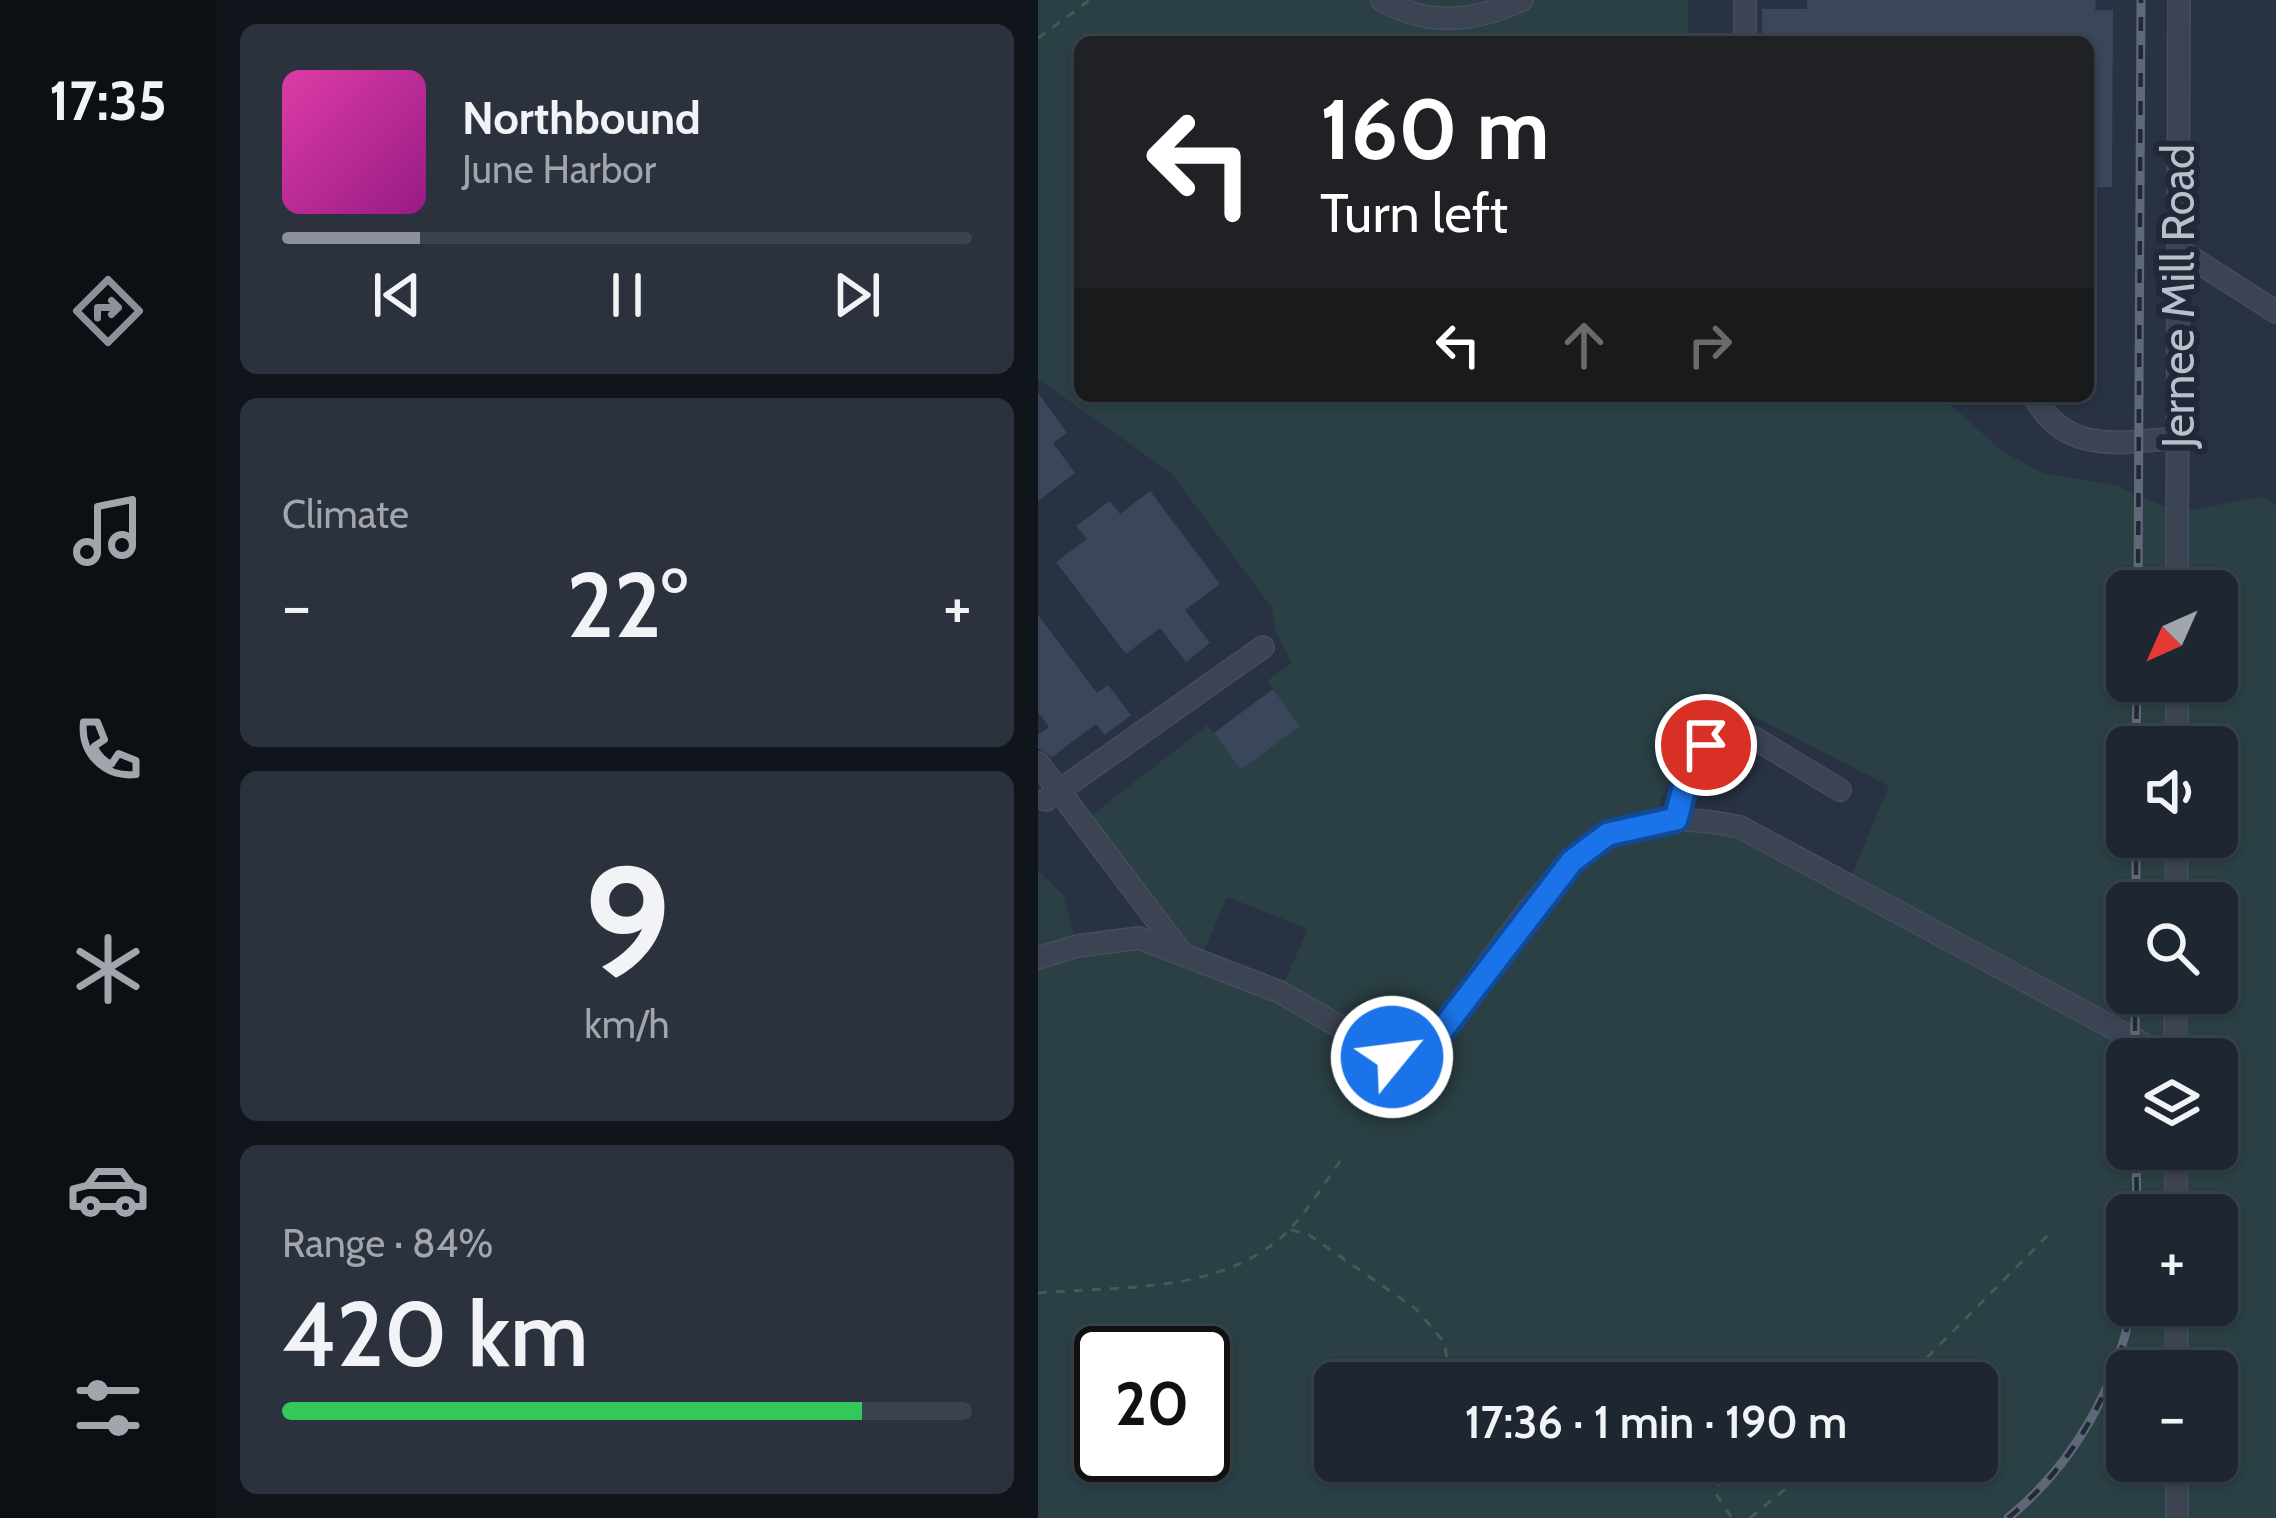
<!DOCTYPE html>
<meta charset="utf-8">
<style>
body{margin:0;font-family:Cabin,sans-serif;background:#2b323e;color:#f1f3f6;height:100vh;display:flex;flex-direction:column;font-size:45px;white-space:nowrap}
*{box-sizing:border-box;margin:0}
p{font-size:39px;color:#a1a5ac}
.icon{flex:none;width:66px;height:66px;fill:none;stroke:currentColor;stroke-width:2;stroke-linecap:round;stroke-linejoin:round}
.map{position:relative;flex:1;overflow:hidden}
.panel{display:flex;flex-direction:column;gap:24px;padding:24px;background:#10151c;width:822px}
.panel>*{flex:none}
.banner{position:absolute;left:36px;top:36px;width:1020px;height:366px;border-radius:18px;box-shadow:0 3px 9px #0004,0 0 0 3px #3c434d;background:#202124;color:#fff;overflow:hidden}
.needle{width:78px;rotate:225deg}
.controls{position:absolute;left:1068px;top:570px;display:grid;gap:24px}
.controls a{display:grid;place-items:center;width:132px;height:132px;border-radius:18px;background:#1e2632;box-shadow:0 3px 9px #0004,0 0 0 3px #3c434d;font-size:60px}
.speed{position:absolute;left:36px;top:1326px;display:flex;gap:24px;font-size:60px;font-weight:700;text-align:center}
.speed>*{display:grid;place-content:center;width:156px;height:156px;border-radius:50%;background:#1e2632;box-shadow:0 3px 9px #0004,0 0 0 3px #3c434d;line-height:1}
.speed .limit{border:6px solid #111;border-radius:18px;background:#fff;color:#111}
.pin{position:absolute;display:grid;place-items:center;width:102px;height:102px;color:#fff;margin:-51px;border:6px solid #fff;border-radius:50%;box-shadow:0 3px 12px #0007}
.me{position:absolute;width:132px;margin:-66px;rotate:61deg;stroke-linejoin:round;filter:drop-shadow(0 0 9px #0008)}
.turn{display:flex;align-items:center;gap:42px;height:252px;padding:0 48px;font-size:54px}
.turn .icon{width:156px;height:156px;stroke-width:2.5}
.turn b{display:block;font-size:84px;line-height:102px}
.lanes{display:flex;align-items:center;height:114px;padding:0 48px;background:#0003;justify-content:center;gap:60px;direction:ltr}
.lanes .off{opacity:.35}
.big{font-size:90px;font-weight:600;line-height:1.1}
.panel .widget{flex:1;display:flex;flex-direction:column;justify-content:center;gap:18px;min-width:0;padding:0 42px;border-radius:18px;background:#2b323e}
.panel .dial{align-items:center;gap:0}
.dial b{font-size:156px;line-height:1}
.song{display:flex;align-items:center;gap:36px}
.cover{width:144px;height:144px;border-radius:18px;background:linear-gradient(135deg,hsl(320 70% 55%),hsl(310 70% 35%))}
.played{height:12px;border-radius:6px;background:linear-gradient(90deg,#8c9099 20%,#3c434d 20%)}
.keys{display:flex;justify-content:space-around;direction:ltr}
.heat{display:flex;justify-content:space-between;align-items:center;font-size:66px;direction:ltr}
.charge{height:18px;border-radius:9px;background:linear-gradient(90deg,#34c759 84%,#3c434d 0)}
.trip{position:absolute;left:276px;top:1362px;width:684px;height:120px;border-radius:18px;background:#1e2632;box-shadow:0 3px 9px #0004,0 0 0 3px #3c434d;font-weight:600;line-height:120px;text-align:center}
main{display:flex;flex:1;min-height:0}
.dock{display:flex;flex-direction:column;width:216px;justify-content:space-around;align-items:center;background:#0c0f14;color:#a1a5ac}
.dock .icon{width:84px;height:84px}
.dock .selected{color:#8c9099}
.dock b{font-size:54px;color:#f1f3f6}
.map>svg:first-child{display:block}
</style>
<main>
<nav class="dock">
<b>17:35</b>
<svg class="icon selected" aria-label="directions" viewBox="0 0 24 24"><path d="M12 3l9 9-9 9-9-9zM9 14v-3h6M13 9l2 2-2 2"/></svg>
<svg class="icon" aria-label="music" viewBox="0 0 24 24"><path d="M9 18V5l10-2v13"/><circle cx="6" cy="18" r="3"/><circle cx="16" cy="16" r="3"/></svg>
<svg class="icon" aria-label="phone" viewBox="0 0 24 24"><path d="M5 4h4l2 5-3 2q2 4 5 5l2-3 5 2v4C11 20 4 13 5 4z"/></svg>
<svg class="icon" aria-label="climate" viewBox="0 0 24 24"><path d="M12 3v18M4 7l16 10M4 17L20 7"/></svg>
<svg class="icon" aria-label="car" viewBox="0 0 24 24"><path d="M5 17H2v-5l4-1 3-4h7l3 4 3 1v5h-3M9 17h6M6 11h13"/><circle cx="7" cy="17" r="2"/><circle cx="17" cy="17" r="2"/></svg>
<svg class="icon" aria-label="filters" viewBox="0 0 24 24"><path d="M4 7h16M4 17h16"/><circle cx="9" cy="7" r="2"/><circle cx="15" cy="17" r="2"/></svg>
</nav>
<section class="panel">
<div class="widget">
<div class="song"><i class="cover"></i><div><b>Northbound</b><p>June Harbor</p></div></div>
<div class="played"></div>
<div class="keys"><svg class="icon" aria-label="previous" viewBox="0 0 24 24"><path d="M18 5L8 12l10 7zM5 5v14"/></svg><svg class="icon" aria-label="pause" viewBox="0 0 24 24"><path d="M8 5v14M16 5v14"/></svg><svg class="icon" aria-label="next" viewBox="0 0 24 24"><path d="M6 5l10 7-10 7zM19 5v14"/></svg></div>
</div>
<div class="widget"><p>Climate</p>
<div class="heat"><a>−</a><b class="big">22°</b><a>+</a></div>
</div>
<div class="widget dial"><b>9</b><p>km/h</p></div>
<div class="widget"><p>Range · 84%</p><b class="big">420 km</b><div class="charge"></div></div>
</section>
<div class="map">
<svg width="1238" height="1518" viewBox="0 0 1238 1518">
<rect width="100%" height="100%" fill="#283243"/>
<!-- green -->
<path fill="#2a4044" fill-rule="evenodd" d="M0,0h650v42h-608v354h861l61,55 41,22 74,13 60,26 87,-15 12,9v1012h-1238v-647l26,25 13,50 101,5 -95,-129 125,-97 33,45 59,-44 -33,-45 25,-18 -17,-33 -3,-22 -101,-135 -133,-94zM1089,591h90v90h-90zM682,699l169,87 -41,98 -159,-67 -26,3 -3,-20zM1089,747h90v90h-90zM189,897l81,32 -28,63 -79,-34zM1089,903h90v90h-90zM1089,1059h90v90h-90zM1089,1215h90v90h-90zM63,1353h102v102h-102zM1089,1371h90v90h-90zM297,1383h642v78h-642z"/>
<!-- building -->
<g fill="#3a4659">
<path d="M769,0h289l-1,10h18l-1,177h-24v-145h-326v-33h45z"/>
<path d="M0,393l29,40 -14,10 22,30 -37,28z"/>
<path d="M112,491l70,93 -35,26 25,33 -24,19 -26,-34 -34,26 -70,-92 31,-23 -11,-13 34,-25 10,13z"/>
<path d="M0,615l59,78 11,-8 23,30 -26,20 -9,-11 -44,33 -14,-9v-13l11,-8 -11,-15z"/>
<path d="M235,689l27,37 -59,44 -27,-37z"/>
</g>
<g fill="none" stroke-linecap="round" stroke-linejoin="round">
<defs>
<g id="minor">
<path d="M344,0c46,27 93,22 140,0"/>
<path d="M707,42v-42"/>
<path d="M1141,250l97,62"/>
<path d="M996,396c30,58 85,47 143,42"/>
<path d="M1139,591l2,-591"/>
<path d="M1139,747v-66"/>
<path d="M0,763l142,188"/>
<path d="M8,800l217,-153"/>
<path d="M638,819c4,-31 19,-80 52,-90l26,9 86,52"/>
<path d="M1138,903l1,-66"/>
<path d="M0,958l39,-12 62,-8 141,54 112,65 24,-5 25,-22c38,-50 115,-174 170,-197 43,-18 85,-15 129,-6l431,232"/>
<path d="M1137,1059l1,-66"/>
<path d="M1138,1149v66"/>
<path d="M1138,1305l1,66"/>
<path d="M1139,1461v57"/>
</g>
</defs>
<!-- minor casing -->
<use href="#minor" stroke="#464d5c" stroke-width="24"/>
<!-- path -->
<g stroke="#43595c" stroke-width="3" stroke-dasharray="9 9" stroke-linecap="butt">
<path d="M0,38l52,-38"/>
<path d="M253,1230l18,5 107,74 28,33 8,41"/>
<path d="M0,1293c84,-7 187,1 251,-63 21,-22 38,-51 56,-76"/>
<path d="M481,1383c42,-27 49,-28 91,0"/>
<path d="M587,1383l14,-8 11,8"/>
<path d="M864,1383l150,-152"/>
<path d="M689,1461l-12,32 17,25"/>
<path d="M712,1518l70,-57"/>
</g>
<!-- minor -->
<use href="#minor" stroke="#3c4453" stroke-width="21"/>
<defs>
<g id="rail">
<path d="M1100,591l3,-591"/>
<path d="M1098,747l1,-66"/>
<path d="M1098,903v-66"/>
<path d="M1097,1059v-66"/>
<path d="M1098,1149l1,66"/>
<path d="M970,1518c66,-54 108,-129 124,-213"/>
</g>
</defs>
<!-- rail casing -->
<use href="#rail" stroke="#5e6879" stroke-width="9"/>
<!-- rail -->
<use href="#rail" stroke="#212938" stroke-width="4.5" stroke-dasharray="14" stroke-linecap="butt"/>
</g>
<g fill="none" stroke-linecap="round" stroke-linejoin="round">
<defs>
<path id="route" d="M354,1057l25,-5 25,-22 130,-169 36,-27 68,-15 12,-46 18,-28"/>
</defs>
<!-- route casing -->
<use href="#route" stroke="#114b97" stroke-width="30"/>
<!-- route -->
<use href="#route" stroke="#1a73e8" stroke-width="21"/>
</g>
<g text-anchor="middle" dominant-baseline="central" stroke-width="12" stroke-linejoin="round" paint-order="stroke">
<!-- street labels -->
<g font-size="45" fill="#b9c0cc" stroke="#212938">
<text transform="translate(1140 296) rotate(-90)">Jernee Mill Road</text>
</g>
</g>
</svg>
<div class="controls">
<a><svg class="needle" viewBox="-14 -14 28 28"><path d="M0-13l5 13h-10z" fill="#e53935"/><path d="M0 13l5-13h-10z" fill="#a1a5ac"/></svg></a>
<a><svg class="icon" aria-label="sound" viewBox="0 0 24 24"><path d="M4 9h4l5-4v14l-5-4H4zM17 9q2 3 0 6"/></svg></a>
<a><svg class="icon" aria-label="search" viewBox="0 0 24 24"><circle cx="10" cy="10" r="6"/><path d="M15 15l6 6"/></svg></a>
<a><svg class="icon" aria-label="layers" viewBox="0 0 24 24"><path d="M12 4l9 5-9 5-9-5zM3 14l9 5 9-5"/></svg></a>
<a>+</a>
<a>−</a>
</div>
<div class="speed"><div class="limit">20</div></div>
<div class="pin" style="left:668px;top:745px;background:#d93025"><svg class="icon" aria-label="arrive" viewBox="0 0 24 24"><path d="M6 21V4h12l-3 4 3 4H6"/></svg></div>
<svg class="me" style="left:354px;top:1057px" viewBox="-20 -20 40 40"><circle r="17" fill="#1a73e8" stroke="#fff" stroke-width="3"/><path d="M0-11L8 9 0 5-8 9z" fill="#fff"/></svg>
<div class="trip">17:36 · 1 min · 190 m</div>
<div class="banner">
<div class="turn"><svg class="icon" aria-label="left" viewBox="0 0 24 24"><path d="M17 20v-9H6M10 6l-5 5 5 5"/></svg><div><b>160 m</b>Turn left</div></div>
<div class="lanes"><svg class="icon" aria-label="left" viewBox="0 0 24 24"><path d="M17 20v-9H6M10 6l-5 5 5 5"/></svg><svg class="icon off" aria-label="ahead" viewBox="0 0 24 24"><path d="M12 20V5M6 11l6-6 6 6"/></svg><svg class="icon off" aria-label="right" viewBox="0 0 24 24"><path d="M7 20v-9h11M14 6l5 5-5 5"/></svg></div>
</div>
</div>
</main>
